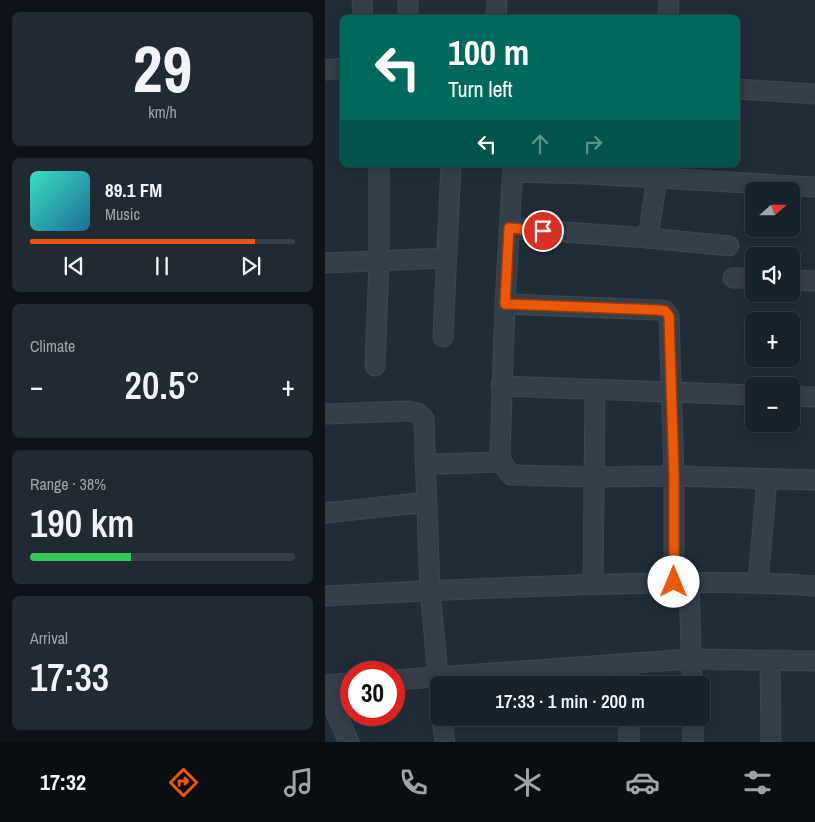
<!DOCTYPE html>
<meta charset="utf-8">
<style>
body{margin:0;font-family:"Archivo Narrow",sans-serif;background:#212a33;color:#f1f3f6;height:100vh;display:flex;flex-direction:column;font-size:19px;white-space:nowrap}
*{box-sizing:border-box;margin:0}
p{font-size:16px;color:#9fa4a9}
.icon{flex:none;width:28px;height:28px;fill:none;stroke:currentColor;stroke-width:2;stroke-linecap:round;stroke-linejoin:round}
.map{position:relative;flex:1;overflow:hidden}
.panel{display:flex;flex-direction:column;gap:12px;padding:12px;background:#0d1318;width:325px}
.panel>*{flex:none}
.top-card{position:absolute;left:15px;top:15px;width:400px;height:152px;border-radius:8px;box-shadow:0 2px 12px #0003,0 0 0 1px #363f47;background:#00695c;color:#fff;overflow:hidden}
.needle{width:32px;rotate:69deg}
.controls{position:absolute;left:420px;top:182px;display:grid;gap:10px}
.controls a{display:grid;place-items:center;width:55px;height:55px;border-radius:8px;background:#18222b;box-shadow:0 2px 12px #0003,0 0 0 1px #363f47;font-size:25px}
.speed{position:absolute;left:15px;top:661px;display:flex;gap:10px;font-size:25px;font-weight:700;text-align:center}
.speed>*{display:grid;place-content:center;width:65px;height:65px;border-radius:50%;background:#18222b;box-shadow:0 2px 12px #0003,0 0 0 1px #363f47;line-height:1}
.speed .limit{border:8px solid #d22;background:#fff;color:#111}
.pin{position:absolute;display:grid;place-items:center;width:42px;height:42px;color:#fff;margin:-21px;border:2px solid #fff;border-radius:50%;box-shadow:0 1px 5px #0007}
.me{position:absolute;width:55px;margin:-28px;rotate:0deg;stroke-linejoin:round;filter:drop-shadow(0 0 4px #0008)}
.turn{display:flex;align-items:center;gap:18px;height:105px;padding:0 25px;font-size:22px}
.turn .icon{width:65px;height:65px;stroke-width:2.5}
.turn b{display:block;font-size:35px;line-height:42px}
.lanes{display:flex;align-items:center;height:48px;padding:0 25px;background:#0003;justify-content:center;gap:25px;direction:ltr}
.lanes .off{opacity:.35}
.big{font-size:38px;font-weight:600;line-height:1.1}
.panel .tile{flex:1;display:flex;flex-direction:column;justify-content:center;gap:8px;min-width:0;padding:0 18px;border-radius:8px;background:#212a33}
.panel .dial{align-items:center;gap:0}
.dial b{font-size:65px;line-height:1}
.song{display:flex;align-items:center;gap:15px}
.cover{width:60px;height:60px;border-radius:8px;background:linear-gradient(135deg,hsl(170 70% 55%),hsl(200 70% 35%))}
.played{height:5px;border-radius:2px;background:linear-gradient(90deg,#ea580c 85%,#363f47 85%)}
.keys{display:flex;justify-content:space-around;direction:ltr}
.heat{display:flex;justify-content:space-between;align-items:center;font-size:28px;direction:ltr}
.charge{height:8px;border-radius:4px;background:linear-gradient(90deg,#34c759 38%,#363f47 0)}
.trip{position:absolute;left:105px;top:676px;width:280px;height:50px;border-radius:8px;background:#18222b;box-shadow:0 2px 12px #0003,0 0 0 1px #363f47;font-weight:600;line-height:50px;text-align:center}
.tabs{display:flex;height:80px;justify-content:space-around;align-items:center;background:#0a0e11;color:#9fa4a9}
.tabs .icon{width:35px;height:35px}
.tabs .active{color:#ea580c}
.tabs b{font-size:22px;color:#f1f3f6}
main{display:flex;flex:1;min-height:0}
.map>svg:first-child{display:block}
</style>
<main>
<section class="panel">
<div class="tile dial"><b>29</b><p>km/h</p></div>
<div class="tile">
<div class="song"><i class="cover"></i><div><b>89.1 FM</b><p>Music</p></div></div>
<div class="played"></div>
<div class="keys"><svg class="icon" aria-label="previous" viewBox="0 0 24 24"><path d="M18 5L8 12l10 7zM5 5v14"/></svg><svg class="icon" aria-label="pause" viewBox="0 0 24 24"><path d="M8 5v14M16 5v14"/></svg><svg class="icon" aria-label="next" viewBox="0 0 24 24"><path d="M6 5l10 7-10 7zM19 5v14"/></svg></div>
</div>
<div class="tile"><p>Climate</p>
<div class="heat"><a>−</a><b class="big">20.5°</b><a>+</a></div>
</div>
<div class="tile"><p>Range · 38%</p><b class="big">190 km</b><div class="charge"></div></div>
<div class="tile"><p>Arrival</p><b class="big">17:33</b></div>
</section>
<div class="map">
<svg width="490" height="742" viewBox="0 0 490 742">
<rect width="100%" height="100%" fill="#202d39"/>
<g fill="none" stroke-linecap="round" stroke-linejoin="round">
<defs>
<g id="street">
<path d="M37,0l1,18"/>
<path d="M83,11v-11"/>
<path d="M171,18l1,-18"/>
<path d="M343,18l1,-18"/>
<path d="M0,70l18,-2"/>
<path d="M412,89l78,5"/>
<path d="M188,165l-8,139 -5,151 1,7 10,13 81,2 82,-1 141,4"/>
<path d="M188,172l75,2 227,13"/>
<path d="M184,228l139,10 81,8"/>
<path d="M323,238l11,-73"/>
<path d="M0,263l122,-5"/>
<path d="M408,278h21"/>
<path d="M466,280l24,1"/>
<path d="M180,304l153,6 7,1 4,5 5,160v106"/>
<path d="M118,337l8,-172"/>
<path d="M50,366l4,-104v-97"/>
<path d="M176,386l253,9"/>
<path d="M466,396l24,1"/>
<path d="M0,414l83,-3 10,2 6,6 1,36 4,7 8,2 64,-2"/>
<path d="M100,455l5,135 9,97"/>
<path d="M0,513l102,-11"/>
<path d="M364,582l3,103"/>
<path d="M433,582l9,-103"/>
<path d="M268,585l2,-196"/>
<path d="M0,596c84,-5 167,-8 251,-11 80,-2 159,-5 239,1"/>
<path d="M445,661l1,81"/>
<path d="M303,663v22"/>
<path d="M69,680l297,-21 124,2"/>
<path d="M0,685l26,-2"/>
<path d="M0,688l24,54"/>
<path d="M117,718l3,24"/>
<path d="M304,718v24"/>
<path d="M368,718v24"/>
</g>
</defs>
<!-- street casing -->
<use href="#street" stroke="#3d4853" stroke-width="21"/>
<!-- street -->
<use href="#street" stroke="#343f4a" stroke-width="19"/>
</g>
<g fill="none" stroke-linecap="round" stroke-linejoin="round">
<defs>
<path id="route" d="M218,231l-34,-3 -4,76 153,6 7,1 4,5 5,160v106"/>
</defs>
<!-- route casing -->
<use href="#route" stroke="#983908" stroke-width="12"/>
<!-- route -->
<use href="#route" stroke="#ea580c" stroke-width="9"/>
</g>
</svg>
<div class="controls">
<a><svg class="needle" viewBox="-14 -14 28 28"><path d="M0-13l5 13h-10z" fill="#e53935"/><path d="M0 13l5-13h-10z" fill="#9fa4a9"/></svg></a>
<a><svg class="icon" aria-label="sound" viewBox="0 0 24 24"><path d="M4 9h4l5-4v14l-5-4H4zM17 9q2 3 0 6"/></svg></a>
<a>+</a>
<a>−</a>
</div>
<div class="speed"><div class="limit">30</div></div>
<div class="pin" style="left:218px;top:231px;background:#d93025"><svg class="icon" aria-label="arrive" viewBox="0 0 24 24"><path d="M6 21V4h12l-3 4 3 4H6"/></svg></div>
<svg class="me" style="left:349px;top:582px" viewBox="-20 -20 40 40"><circle r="19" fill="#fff"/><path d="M0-13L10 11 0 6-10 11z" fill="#ea580c"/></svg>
<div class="trip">17:33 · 1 min · 200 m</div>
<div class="top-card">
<div class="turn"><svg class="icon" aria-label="left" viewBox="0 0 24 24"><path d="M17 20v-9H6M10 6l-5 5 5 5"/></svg><div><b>100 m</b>Turn left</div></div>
<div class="lanes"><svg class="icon" aria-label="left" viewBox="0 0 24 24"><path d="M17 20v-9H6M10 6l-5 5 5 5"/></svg><svg class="icon off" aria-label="ahead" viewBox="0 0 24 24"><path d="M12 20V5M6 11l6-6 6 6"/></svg><svg class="icon off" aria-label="right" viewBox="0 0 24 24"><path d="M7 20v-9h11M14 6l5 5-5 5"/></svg></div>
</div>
</div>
</main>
<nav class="tabs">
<b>17:32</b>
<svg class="icon active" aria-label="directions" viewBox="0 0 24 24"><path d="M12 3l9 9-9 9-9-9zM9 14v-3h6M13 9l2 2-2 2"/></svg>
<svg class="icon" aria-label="music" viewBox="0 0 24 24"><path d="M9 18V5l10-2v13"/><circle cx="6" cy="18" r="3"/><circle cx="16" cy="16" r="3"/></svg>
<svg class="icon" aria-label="phone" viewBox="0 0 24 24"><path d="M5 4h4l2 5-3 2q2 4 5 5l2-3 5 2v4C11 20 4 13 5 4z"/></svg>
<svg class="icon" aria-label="climate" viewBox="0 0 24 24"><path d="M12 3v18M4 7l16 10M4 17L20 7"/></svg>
<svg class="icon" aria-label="car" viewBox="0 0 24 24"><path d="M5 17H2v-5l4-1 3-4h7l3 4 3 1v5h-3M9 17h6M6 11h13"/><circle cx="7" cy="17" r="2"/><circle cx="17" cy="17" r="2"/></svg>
<svg class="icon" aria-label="filters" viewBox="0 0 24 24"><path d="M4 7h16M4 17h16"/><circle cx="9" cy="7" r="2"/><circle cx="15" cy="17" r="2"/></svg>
</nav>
